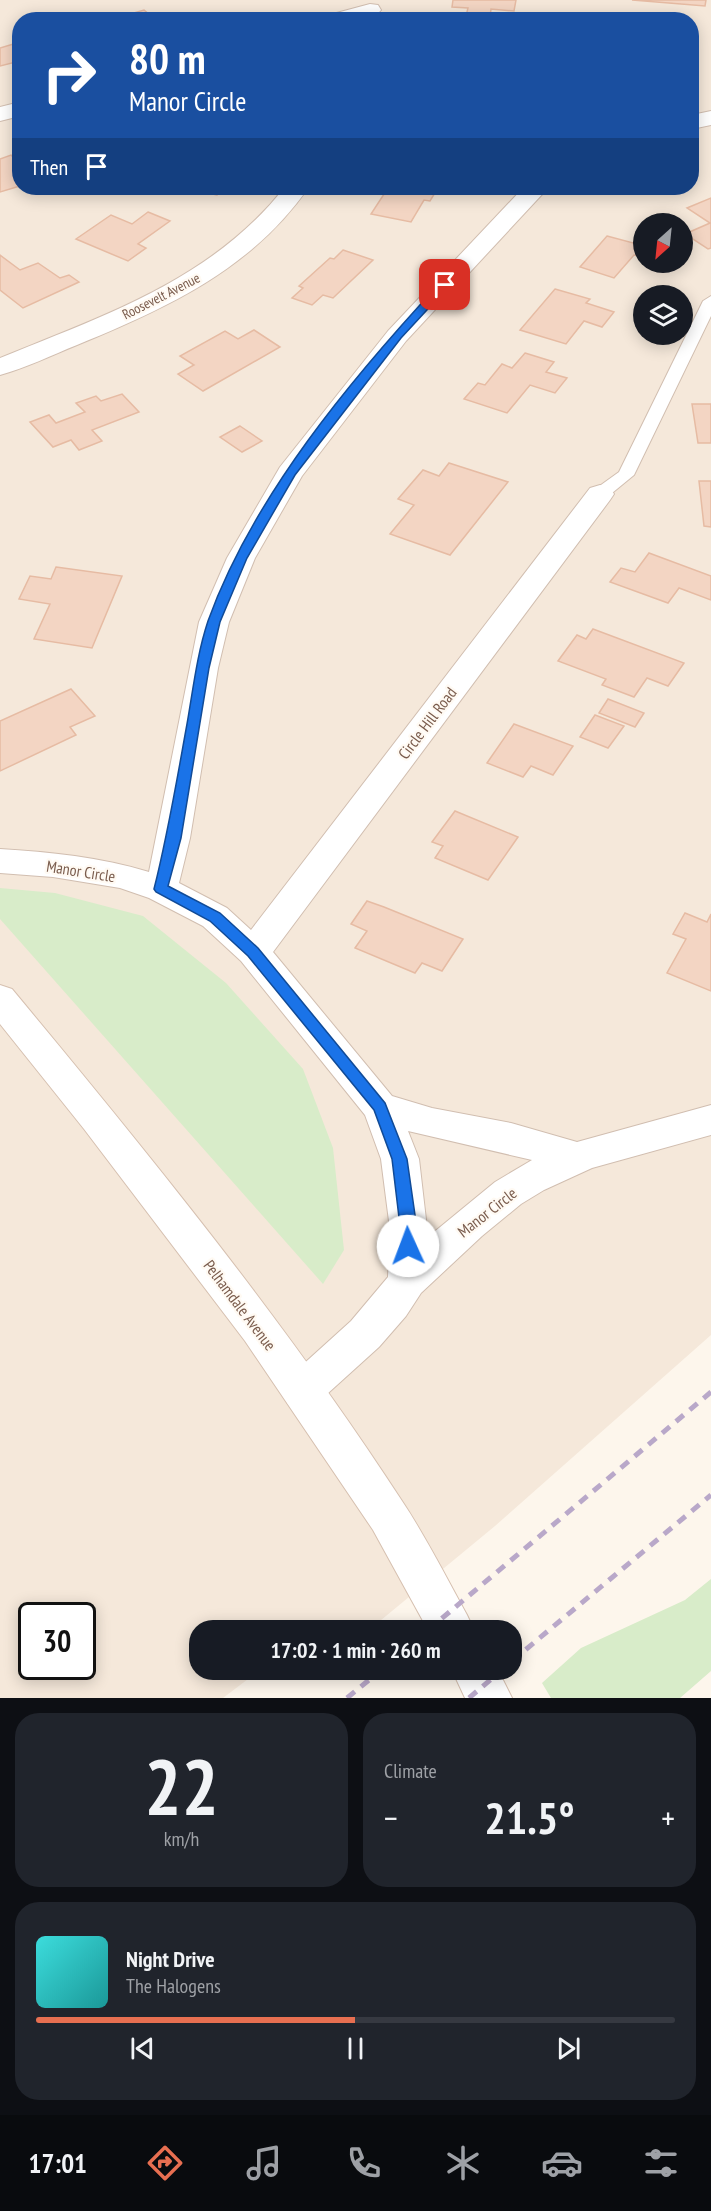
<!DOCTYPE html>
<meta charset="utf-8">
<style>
body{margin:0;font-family:"PT Sans Narrow",sans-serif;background:#20242c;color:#f1f3f6;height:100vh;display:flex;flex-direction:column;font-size:22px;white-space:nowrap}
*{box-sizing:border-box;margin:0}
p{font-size:20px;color:#9ea1a6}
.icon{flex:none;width:33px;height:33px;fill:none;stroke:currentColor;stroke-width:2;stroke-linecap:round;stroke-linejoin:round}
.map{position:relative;height:1698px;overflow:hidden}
.side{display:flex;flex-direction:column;gap:15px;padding:15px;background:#0d0f14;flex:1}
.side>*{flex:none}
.banner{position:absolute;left:12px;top:12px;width:687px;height:183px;border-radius:24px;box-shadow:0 3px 15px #0003;background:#1a4fa0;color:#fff;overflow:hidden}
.needle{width:39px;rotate:207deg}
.buttons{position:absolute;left:633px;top:213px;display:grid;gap:12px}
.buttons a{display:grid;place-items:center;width:60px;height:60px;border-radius:50%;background:#171b24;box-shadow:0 3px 15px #0003;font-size:30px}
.speed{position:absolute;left:18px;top:1602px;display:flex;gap:12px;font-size:30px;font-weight:700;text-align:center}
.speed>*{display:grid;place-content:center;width:78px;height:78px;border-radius:50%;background:#171b24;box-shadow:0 3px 15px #0003;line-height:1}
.speed .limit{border:3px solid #111;border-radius:9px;background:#fff;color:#111}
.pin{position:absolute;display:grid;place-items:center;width:51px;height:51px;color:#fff;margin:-26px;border-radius:12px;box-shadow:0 3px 9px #0006}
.me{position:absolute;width:66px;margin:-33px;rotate:358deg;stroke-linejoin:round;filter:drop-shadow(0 0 4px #0008)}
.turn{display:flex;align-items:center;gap:21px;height:126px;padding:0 18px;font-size:27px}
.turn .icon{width:78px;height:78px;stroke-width:2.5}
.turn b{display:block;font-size:42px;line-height:51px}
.then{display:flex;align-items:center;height:57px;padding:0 18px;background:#0003;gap:12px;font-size:22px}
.big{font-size:45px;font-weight:700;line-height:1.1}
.side .tile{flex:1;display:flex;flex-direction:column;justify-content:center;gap:9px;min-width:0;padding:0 21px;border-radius:24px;background:#20242c}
.side .dial{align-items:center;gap:0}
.dial b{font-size:78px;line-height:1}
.song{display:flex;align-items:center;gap:18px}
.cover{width:72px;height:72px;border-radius:9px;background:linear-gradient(135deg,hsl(180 70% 55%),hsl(180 70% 35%))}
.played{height:6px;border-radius:3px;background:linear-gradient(90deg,#e76f51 50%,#363941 50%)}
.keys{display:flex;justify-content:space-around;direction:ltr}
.heat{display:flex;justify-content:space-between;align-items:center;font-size:33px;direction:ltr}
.side .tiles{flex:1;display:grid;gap:15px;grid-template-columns:1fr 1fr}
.tile:last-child{grid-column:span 2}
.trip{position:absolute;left:189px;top:1620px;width:333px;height:60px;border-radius:24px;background:#171b24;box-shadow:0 3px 15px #0003;font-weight:700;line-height:60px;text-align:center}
.tab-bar{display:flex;height:96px;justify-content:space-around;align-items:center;background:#090b0e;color:#9ea1a6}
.tab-bar .icon{width:42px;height:42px}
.tab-bar .current{color:#e76f51}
.tab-bar b{font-size:27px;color:#f1f3f6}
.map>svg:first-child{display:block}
</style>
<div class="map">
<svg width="711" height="1698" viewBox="0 0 711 1698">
<rect width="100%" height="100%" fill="#fdf6ec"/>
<!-- residential -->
<path fill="#f5e8da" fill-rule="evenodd" d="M0,0h711v1335l-216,191 -126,104h-169v40h60l-37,28h-223zM20,20h672v168h-672zM644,224h38v38h-38zM644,296h38v38h-38zM32,1616h50v50h-50z"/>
<!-- green -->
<g fill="#d8ecc9">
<path d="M0,888l55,5 88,23 83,67 77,86 30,79 11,102 -21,34 -323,-365z"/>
<path d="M711,1579v92l-31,27h-129l-9,-15 39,-35 104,-48z"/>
</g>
<!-- building -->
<g fill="#f3d5c3" stroke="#e6bba3" stroke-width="1.5">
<path d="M453,0h63l-2,11 -23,-2 -1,8 -24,-1 2,-8 -16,-1z"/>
<path d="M632,0h74l-1,6z"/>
<path d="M144,10l12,10h-62l14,-5 5,4z"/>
<path d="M20,42v19l-20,5v-18z"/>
<path d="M11,155l9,9v22l-20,6v-33z"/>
<path d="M183,188h40l-6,7z"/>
<path d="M388,188h50l-8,13 -6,-1 -13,22 -40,-8z"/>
<path d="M711,198v50l-3,1 -23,-15 25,-11 -23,-15z"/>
<path d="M148,212l22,9 -32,23 8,4 -18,13 -52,-22 35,-24 21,9z"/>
<path d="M607,236l26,7 4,-5 7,1v18l-10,-2 -20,23 -34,-11z"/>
<path d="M343,250l30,10 -40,38 -10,-3 -11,10 -20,-7 11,-10 -4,-2 31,-28 4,1z"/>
<path d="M0,255l20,15 18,-7 22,15 9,-3 10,7 -56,26 -23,-18z"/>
<path d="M555,289l35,10 -4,4 28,9 -12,15 -18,-6 -18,23 -46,-14z"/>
<path d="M254,330l26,17 -77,44 -25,-17 16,-9 -14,-9 45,-25 13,8z"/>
<path d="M525,353l29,9 -8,10 21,6 -12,15 -25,-8 -23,28 -43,-14 14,-16 7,2 17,-21 10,4z"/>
<path d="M122,394l17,18 -47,18 10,11 -23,9 -8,-10 -18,7 -23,-25 19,-7 7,8 29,-11 -9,-9 20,-7 5,5z"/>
<path d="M692,404h19v39h-13z"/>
<path d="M240,426l22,15 -20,11 -22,-15z"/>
<path d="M449,463l59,19 -58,73 -60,-21 24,-29 -16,-6 25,-29 16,6z"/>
<path d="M699,481h12v46l-7,-1z"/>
<path d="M649,553l62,23v24l-32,-12 -11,15 -58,-21 11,-14 14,4z"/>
<path d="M56,567l66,9 -30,72 -58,-9 16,-35 -31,-5 11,-23 21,3z"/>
<path d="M593,629l91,34 -16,23 -21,-8 -13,19 -32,-12 4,-6 -48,-18 19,-26 9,4z"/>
<path d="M71,689l24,27 -25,11 6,8 -76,36v-50z"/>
<path d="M608,699l36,14 -9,14 -36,-14z"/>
<path d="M595,715l29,11 -16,22 -28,-11z"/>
<path d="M514,724l59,22 -20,29 -22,-9 -8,11 -36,-14z"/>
<path d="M455,811l63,26 -30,43 -53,-22 8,-12 -11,-4z"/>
<path d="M367,901l17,6 79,32 -21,32 -20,-8 -7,10 -60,-25 12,-17 -16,-7z"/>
<path d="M685,913l22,9 4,-8v77l-44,-18 19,-34 -13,-5z"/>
</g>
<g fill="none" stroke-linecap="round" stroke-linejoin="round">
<defs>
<path id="lane" d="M711,296v20l-77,159 -28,23h-12l-2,-4 2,-4 25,-18 84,-171z"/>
<g id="street">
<path d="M370,4l8,1 3,5c-10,14 -39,10 -54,10l2,-5z"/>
<path d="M20,102v14l-20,5v-14z"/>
<path d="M711,111v14l-19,4v-14z"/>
<path d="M284,188h24c-56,81 -143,121 -231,157 -25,10 -51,23 -77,30v-17c103,-42 213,-79 284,-170z"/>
<path d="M523,188h25l-142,153 -104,135 -47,82 -26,64 -11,46 -28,170 -11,45 48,25 24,22 339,-442 10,-3 10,3 4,6 -4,6 -337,452 119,144 40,12 79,15 66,19 134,-37v30l-119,33 -48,22 -23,14 -39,32 -61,57 -15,23 -27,31 -63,57 -14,5 -14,-5 -6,-13 6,-13 63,-57 37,-44 2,-48 -9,-70 -16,-44 -124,-154 -38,-35 -54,-28 -29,-10 -67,-11 -53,-4v-24c50,3 100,8 149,23l50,-250 28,-64 53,-91 108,-136zM408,1131l124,29 -37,22 -67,55 -9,-78z"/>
</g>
<g id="secondary">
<path d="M0,985l12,4c137,165 273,332 390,512 24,36 44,76 65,114l7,15h-46l-55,-100 -128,-189 -161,-212 -84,-105z"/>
<path d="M452,1670h46l14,28h-47z"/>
</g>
</defs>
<!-- lane casing -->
<use href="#lane" stroke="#d1beb0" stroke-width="2"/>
<!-- street casing -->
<use href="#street" stroke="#d1beb0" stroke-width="2"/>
<!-- secondary casing -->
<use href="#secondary" stroke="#d6c0b0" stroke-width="2"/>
<!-- lane -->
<use href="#lane" fill="#fff" fill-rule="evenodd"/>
<!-- street -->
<use href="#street" fill="#fff" fill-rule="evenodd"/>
<!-- secondary -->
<use href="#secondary" fill="#fff" fill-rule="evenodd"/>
<!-- rail -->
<g stroke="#b9a8c9" stroke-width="5" stroke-dasharray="10 8" stroke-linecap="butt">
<path d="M428,1630l283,-238"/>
<path d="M512,1661l199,-166"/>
<path d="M347,1698l34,-28"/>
<path d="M469,1698l33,-28"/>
</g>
</g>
<!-- route -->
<path fill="#1a73e8" stroke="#114b97" stroke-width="1.5" d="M441,282l9,3 -49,53 -106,137 -48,83 -27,64 -11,46 -28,170 -13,48 52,27 38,35 127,155 22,56 10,70 -3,22h-11l-11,-92 -18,-49 -126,-154 -38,-35 -54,-29 -2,-3c14,-55 23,-110 33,-165 6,-34 10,-70 21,-103 45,-125 143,-242 233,-339z"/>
<g text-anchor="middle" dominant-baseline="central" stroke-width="4.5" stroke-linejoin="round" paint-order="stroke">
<!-- far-street labels -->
<g font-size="14" fill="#7a5c4d" stroke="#fffaf3">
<text transform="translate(161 296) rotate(-27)">Roosevelt Avenue</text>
</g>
<!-- street labels -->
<g font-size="16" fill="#7a5c4d" stroke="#fffaf3">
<text transform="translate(427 723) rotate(-53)">Circle Hill Road</text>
<text transform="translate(81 871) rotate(9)">Manor Circle</text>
<text transform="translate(487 1212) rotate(-38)">Manor Circle</text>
<text transform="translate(240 1305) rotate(53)">Pelhamdale Avenue</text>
</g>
</g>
</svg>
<div class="buttons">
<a><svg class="needle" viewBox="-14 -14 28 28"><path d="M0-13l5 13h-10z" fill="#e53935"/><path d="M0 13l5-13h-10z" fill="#9ea1a6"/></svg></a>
<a><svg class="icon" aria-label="layers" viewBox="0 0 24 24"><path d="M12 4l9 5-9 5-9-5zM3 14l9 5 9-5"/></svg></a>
</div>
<div class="speed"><div class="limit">30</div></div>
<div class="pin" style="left:445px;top:285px;background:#d93025"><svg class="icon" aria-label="arrive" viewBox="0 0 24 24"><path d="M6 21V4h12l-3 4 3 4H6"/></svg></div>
<svg class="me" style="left:408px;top:1246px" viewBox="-20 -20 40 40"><circle r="19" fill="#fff"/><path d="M0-13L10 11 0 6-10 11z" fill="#1a73e8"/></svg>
<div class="trip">17:02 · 1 min · 260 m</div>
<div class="banner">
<div class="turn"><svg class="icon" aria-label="right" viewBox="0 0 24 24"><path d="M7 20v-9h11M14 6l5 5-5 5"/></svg><div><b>80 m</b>Manor Circle</div></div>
<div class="then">Then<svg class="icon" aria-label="arrive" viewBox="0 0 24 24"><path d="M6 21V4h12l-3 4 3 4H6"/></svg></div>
</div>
</div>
<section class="side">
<div class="tiles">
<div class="tile dial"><b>22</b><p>km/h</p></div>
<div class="tile"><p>Climate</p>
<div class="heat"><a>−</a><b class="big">21.5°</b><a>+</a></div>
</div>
<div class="tile">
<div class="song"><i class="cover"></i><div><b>Night Drive</b><p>The Halogens</p></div></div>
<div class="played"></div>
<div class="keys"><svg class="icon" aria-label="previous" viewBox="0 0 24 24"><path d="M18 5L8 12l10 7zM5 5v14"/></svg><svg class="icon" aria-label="pause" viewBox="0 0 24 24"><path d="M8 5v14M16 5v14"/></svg><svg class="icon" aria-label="next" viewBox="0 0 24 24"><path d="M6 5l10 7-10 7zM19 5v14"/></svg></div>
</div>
</div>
</section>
<nav class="tab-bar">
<b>17:01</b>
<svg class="icon current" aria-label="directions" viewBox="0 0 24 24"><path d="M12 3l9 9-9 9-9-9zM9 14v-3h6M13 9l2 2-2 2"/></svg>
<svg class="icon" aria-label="music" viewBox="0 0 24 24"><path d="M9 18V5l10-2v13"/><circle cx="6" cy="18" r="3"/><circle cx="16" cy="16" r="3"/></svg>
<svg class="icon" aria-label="phone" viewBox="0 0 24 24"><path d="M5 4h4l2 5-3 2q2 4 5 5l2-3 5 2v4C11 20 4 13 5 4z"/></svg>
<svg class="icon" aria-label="climate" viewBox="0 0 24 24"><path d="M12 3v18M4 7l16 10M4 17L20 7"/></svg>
<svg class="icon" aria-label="car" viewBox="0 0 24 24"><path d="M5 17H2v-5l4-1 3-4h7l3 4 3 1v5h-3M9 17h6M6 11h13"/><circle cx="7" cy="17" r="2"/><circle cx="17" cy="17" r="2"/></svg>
<svg class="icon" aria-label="filters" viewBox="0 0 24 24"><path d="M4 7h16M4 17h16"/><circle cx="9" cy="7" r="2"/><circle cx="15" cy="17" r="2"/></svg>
</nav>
